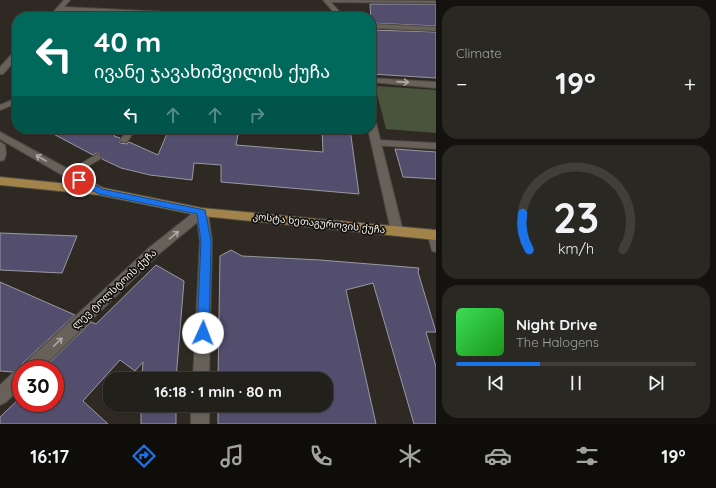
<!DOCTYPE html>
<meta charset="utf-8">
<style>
body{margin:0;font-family:Quicksand,"Noto Sans Georgian",sans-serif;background:#2a2823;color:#f1f3f6;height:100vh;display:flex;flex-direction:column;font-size:15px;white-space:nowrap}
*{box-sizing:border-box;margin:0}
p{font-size:13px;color:#a2a3a2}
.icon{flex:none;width:22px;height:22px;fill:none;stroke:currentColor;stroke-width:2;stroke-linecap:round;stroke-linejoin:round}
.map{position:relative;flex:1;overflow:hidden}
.drawer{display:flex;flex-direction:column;gap:6px;padding:6px;background:#13120e;width:280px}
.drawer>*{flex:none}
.banner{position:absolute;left:12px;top:12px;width:364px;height:122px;border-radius:16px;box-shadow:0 1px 3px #0004,0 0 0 1px #3f3e39;background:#00695c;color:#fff;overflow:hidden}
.speed{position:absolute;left:12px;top:360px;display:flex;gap:8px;font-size:20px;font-weight:700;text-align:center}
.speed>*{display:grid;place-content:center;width:52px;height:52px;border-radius:50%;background:#22201a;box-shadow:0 1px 3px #0004,0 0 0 1px #3f3e39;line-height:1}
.speed .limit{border:6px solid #d22;background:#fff;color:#111}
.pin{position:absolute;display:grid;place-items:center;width:34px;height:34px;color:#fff;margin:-17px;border:2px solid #fff;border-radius:50%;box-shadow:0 1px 4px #0007}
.me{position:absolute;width:44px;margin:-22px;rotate:2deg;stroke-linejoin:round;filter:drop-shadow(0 0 3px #0008)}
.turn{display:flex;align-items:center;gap:14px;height:84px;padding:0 16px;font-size:18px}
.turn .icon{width:52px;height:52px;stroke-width:2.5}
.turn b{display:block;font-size:28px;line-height:34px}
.lanes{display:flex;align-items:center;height:38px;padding:0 16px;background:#0003;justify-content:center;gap:20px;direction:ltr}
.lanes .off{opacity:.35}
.big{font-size:30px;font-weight:700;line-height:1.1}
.drawer .widget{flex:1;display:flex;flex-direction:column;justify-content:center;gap:6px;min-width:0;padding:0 14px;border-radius:16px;background:#2a2823}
.drawer .dial{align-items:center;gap:0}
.dial svg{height:104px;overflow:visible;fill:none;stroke:#3f3e39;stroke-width:7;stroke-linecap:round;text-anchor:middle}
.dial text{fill:#f1f3f6;stroke:none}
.song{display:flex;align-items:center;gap:12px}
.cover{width:48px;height:48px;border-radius:6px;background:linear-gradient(135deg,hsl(130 70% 55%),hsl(120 70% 35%))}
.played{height:4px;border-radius:2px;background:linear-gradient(90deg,#1a73e8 35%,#3f3e39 35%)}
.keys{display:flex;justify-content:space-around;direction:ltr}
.heat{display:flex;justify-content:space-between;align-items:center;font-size:22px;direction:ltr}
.trip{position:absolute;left:103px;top:372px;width:230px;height:40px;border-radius:16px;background:#22201a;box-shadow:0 1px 3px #0004,0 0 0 1px #3f3e39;font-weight:700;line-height:40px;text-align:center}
.tabs{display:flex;height:64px;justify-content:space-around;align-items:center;background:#0e0d0a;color:#a2a3a2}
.tabs .icon{width:28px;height:28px}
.tabs .current{color:#1a73e8}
.tabs b{font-size:18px;color:#f1f3f6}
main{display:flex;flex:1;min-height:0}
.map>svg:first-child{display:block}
</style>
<main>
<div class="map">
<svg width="436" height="424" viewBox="0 0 436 424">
<rect width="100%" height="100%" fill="#2e2a23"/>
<!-- green -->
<path fill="#48553c" d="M375,86l61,4v43l-50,-4z"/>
<!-- building -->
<g fill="#534d6e" stroke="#9a99a3">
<path d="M370,4h66v22l-65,-3z"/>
<path d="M371,30l65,2v46l-65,-4z"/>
<path d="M44,129h74l-4,7 6,2v5l7,1 2,-2 29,13 11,-26h70l-3,16 87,7 -1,-23h28l9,65 -138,-12v-17l-27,-2 -2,17 -42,-5 -29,-7 -19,-9 -2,-5 -4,-1 -3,2z"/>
<path d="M395,149l41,3v27l-33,-2z"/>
<path d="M0,233l77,3 -15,37 -62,-3z"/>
<path d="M231,250l11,6 78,4 99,8 -1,4 18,60h-10l10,35v57h-22l-41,-141 -27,7 30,134h-158v-19h108v-26h-108l2,-123z"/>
<path d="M156,265l28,16 -8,98h-34l1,-17 -8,9 -15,-11 -37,41 25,23h-108v-7l21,-20v6h34v-34h-12l48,-47 5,2z"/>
<path d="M0,282l75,33 -52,48 -2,5 -9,4 -12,-1z"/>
<rect x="141" y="405" width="35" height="19"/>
</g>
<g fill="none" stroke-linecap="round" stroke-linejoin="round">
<defs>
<g id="service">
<path d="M325,0l111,1v2l-109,-1z"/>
<path d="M17,98v5l-17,7v-5z"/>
<path d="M128,129h8l-9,13h-6l-1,-2z"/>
<path d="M376,140l60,3v6l-63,-4 -1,-2z"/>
<path d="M97,154l3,1 1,2 -1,2 -28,17h-6l-2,-2z"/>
<path d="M433,231l3,1v20l-4,-1 -4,-16 1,-3z"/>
</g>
<g id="minor">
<path d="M64,0h6l-6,7 164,8 3,2h-43l-127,-6 -6,6h-6z"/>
<path d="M323,0h6l15,17h-6z"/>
<path d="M371,24l65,3v4l-65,-3z"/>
<path d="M14,52h3v6l-14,16h-3v-7z"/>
<path d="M371,78l65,4v6l-65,-6z"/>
<path d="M371,120l5,3 27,108 -2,3 -4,1 -4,-1 -2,-3 -23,-102h3z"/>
<path d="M202,208l4,1 2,3 4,29 -3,138h-16l7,-138 -4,-29 2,-3z"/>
<rect x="191" y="405" width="18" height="19"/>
</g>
<g id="tertiary">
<path d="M0,132l103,56 2,3 -2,3h-8l-95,-55z"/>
<path d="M0,142l5,3 1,9 -2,6 -4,1z"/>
<path d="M202,208l4,1 2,3 -2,3 -46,38 -119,116h-19l2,-5 126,-117 48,-38z"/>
<path d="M21,369v19l-15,14 -6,3v-20l15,-14z"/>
</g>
<path id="primary" d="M0,177l99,10 103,21 234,22v10l-234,-24 -103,-21 -99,-10z"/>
</defs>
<!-- service casing -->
<use href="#service" stroke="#4c4842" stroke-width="2"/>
<!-- minor casing -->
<use href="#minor" stroke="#4c4842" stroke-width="2"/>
<!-- tertiary casing -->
<use href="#tertiary" stroke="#4c4842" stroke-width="2"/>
<!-- primary casing -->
<use href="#primary" stroke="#4c4842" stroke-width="2"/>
<!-- service -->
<use href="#service" fill="#67615a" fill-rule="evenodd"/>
<!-- minor -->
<use href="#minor" fill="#67615a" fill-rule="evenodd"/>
<!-- tertiary -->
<use href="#tertiary" fill="#67615a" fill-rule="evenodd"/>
<!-- primary -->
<use href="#primary" fill="#a28349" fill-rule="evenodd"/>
</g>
<!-- one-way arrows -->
<defs><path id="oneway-shaft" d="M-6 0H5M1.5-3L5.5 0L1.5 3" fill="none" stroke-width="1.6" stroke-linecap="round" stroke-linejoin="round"/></defs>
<g stroke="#aea9a3">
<use href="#oneway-shaft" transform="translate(403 82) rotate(4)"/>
<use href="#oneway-shaft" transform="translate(41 158) rotate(-150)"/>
<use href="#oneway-shaft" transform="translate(174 235) rotate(-39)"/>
<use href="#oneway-shaft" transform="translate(58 342) rotate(-44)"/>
</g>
<!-- route -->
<path fill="#1a73e8" stroke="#114b97" d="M79,177l23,12 103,21 6,31 -2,92 -2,4 -4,1 -4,-1 -2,-4 4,-92 -4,-27 -98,-20 -23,-12 -1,-2 1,-2z"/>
<g text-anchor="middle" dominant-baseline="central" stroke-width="3.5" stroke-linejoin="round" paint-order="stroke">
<!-- street labels -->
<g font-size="10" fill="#f4f1ec" stroke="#151310">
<text transform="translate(319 223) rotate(6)">კოსტა ხეთაგუროვის ქუჩა</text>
<text transform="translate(114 289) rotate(-43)">ლევ ტოლსტოის ქუჩა</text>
</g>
</g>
</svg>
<div class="speed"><div class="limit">30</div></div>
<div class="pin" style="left:79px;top:180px;background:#d93025"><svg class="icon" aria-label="arrive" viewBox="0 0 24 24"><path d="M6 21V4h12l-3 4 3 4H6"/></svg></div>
<svg class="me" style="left:203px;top:333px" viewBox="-20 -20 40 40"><circle r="19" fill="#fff"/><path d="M0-13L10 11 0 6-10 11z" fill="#1a73e8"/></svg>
<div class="trip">16:18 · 1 min · 80 m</div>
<div class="banner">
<div class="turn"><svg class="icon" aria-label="left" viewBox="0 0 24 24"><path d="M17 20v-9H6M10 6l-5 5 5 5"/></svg><div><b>40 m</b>ივანე ჯავახიშვილის ქუჩა</div></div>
<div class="lanes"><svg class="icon" aria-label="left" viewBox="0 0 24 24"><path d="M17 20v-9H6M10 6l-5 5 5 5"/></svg><svg class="icon off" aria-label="ahead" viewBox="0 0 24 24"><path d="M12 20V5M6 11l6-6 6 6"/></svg><svg class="icon off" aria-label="ahead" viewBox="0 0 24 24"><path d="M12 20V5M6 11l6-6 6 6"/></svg><svg class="icon off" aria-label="right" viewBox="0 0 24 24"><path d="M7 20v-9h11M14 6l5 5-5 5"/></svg></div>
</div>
</div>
<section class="drawer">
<div class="widget"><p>Climate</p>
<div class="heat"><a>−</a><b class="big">19°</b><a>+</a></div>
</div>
<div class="widget dial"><svg viewBox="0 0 100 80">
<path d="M14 69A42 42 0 1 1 86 69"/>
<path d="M14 69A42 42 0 0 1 9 41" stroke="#1a73e8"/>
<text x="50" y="56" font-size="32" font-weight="700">23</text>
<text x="50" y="72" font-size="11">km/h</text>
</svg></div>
<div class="widget">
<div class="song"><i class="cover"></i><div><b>Night Drive</b><p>The Halogens</p></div></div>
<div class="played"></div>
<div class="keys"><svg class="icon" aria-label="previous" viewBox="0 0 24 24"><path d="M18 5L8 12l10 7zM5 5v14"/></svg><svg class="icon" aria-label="pause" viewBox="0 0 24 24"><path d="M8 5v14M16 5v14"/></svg><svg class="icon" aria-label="next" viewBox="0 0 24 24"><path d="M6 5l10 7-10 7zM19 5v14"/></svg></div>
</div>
</section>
</main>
<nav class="tabs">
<b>16:17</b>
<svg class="icon current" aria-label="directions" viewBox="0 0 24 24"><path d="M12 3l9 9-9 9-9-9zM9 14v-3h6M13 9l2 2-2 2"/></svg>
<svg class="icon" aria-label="music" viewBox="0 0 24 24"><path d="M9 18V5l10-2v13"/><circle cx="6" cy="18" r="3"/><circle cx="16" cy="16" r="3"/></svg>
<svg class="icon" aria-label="phone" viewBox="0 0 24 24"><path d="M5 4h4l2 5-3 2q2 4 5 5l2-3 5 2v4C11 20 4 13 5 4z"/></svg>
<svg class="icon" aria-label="climate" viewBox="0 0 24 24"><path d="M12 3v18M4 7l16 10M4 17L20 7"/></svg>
<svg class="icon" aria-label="car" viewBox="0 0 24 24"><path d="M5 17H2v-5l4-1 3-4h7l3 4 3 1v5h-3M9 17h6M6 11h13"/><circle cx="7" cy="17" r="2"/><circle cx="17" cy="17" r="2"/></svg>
<svg class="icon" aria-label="filters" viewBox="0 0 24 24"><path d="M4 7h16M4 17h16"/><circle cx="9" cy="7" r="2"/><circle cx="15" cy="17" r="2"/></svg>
<b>19°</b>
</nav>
